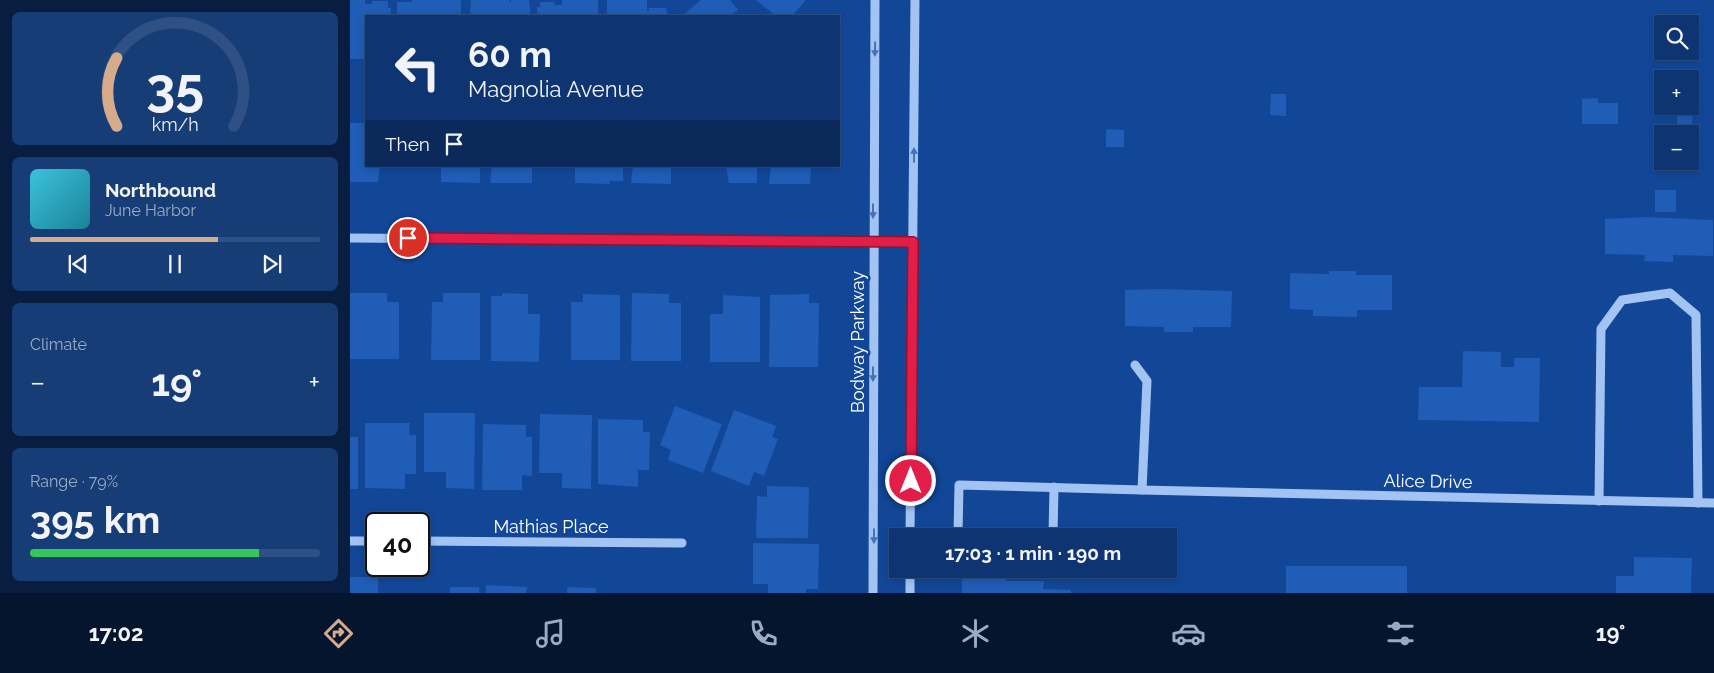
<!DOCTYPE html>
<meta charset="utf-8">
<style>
body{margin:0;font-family:Raleway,sans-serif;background:#173d77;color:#f1f3f6;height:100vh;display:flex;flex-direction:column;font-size:19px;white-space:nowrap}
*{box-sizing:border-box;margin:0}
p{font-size:16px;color:#9babc4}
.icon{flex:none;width:28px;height:28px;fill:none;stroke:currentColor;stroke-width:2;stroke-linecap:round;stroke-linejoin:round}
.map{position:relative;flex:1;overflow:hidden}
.sheet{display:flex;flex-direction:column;gap:12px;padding:12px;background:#081d3f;width:350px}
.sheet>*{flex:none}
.banner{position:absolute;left:15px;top:15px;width:475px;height:152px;border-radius:0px;box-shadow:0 2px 8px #0003,0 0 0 1px #2e5084;background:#0e3572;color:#f1f3f6;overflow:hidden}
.buttons{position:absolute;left:1304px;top:15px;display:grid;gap:10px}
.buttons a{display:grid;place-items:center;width:45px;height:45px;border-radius:0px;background:#0e3572;box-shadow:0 2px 8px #0003,0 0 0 1px #2e5084;font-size:25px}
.speed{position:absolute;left:15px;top:512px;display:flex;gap:10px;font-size:25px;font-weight:700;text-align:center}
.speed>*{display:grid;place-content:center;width:65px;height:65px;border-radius:50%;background:#0e3572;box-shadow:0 2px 8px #0003,0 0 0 1px #2e5084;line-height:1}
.speed .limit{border:2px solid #111;border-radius:8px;background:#fff;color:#111}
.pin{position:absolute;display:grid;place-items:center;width:42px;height:42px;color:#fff;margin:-21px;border:2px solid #fff;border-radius:50%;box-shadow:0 1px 5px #0007}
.me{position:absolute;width:55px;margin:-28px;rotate:0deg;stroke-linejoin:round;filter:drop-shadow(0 0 4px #0008)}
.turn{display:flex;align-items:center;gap:18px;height:105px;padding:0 20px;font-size:22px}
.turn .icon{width:65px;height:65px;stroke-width:2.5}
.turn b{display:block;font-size:35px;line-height:42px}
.then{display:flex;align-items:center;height:48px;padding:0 20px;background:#0003;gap:10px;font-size:19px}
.big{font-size:38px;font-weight:700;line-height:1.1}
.sheet .widget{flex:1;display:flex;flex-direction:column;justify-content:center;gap:8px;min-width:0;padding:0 18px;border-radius:8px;background:#173d77}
.sheet .dial{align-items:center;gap:0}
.dial svg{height:130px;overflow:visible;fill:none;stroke:#2e5084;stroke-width:7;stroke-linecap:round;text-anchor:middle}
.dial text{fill:#f1f3f6;stroke:none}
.song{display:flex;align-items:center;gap:15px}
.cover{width:60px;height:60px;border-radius:8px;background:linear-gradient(135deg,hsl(190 70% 55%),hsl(190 70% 35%))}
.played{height:5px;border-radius:2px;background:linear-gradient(90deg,#d6ab8b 65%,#2e5084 65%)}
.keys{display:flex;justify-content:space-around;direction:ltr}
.heat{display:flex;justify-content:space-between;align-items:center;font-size:28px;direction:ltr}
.charge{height:8px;border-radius:4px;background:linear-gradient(90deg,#34c759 79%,#2e5084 0)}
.trip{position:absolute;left:539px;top:528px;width:288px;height:50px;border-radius:0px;background:#0e3572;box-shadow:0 2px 8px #0003,0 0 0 1px #2e5084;font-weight:700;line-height:50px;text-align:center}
.menu{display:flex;height:80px;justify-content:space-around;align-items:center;background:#06152e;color:#9babc4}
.menu .icon{width:35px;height:35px}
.menu .selected{color:#d6ab8b}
.menu b{font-size:22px;color:#f1f3f6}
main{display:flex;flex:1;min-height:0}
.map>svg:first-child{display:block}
</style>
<main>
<section class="sheet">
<div class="widget dial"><svg viewBox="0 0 100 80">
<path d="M14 69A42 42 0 1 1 86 69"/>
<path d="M14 69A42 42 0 0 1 14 27" stroke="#d6ab8b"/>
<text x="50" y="56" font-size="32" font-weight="700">35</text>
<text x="50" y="72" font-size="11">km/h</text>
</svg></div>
<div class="widget">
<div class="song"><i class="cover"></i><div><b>Northbound</b><p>June Harbor</p></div></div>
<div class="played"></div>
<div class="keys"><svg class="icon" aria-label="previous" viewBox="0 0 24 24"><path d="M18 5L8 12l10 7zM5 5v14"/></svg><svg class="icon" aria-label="pause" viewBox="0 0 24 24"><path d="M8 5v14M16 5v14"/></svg><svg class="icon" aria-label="next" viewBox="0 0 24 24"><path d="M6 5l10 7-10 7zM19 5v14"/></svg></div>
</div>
<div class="widget"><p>Climate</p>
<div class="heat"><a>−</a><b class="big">19°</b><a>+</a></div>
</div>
<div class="widget"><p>Range · 79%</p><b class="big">395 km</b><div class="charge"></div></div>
</section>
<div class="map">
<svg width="1364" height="593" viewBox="0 0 1364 593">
<rect width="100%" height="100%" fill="#124798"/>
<!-- building -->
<g fill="#1f5db7">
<path d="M0,0h15v4h7v-3h16v7h3v8h-25v43h-16z"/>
<path d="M62,0h49v16h-64v-14h15z"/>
<path d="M121,0h38l2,3v-3h18l2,16h-54v-2h-7z"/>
<path d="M212,0h36v16h-61v-9h3v-5h14l1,3h7z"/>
<path d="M257,0h40v11h2v-3h17l2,8h-61z"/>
<path d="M351,0h29l8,10 -8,6h-48z"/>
<path d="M406,0h50l-14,16h-16z"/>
<path d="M921,94h15v22l-16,-1z"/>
<path d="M1248,98v5h20v21h-36v-25z"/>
<path d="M1327,115h16l-1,10h-15z"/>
<path d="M0,123h16v43h14l-2,16h-28z"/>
<path d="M756,129l18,1v17h-18z"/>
<path d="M91,166h39v17l-39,-1z"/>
<path d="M142,166h40v17h-42z"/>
<path d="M225,166h48v15h-13v3l-35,-1z"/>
<path d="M283,166h38v18l-40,-1z"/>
<path d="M376,166h31v17h-28z"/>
<path d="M421,166h40l-1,18h-41z"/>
<rect x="1305" y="190" width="21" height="22"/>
<path d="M1295,217l68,3v36l-40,-1v7l-29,-1 1,-6 -40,-1v-35z"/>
<path d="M979,271h27v4h36v35h-35v7l-44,-1v-6l-23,-1v-36l39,1z"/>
<path d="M806,289l76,2 -1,36h-38v5h-29v-5l-39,-1v-36z"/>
<path d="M0,293h37v9h12v57h-49z"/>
<path d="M93,293h37v67h-49l1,-58h11z"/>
<path d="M152,293l26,1v20h12l-1,48 -48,-1v-65h11z"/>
<path d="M282,293l37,1v9h12v58h-50z"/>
<path d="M233,294l37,1v65h-49v-58h12z"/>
<path d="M459,294v9h10l-1,64h-49l1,-72z"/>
<path d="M373,295l37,2v65h-50v-48h13z"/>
<path d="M1113,351l38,1v15h13v-9h26l-1,64 -121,-2 1,-33h43z"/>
<path d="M325,406l47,18 -19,49 -35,-13 3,-10 -11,-5z"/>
<path d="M384,410l42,16 -4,11 6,2 -14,37 -10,-4 -5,14 -38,-15z"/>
<path d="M74,413h51l-1,76 -28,-1v-16h-22z"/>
<path d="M190,414l52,1 -1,74 -29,-1v-15h-23z"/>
<path d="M248,419l45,1v12h7l-1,38h-11v17l-40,-3z"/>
<path d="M15,423h45l-1,12h7v39h-11v15l-40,-1z"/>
<path d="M133,424l43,1v12h6v39l-10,-1v15h-40z"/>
<rect x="0" y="437" width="8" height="52"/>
<path d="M417,486l42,1 -1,51h-52l1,-42 10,1z"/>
<path d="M403,543l66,1 -1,45h-12v4h-38v-9h-15z"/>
<path d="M1284,557l58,1 -1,35h-75v-17h18z"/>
<rect x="936" y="566" width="121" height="27"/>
<path d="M612,574l44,1v6h38l-1,8 28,1v3h-109z"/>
<rect x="0" y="577" width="28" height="16"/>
<path d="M136,585l41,2 -1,6h-40z"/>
<rect x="100" y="587" width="29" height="6"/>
<path d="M217,587l29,1v5h-29z"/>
</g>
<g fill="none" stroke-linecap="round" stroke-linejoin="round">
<!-- minor -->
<g stroke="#a3c4f3" stroke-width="9">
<path d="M0,238l563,4"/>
<path d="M785,365l12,16 -5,109 572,13"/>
<path d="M1249,501l2,-172 21,-29 48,-7 26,22 2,188"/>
<path d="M560,536l5,-536"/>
<path d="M608,536l1,-51 183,5"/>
<path d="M703,536l1,-49"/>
<path d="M0,541h26"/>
<path d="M69,541l263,2"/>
<path d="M523,593l2,-593"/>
<path d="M560,593v-24"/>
</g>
</g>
<!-- one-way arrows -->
<defs><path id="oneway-solid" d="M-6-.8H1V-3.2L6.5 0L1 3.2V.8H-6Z" transform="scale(1.25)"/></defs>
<g fill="#4573b8">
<use href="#oneway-solid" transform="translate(525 49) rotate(91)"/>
<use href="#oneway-solid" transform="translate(564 155) rotate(-90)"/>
<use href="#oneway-solid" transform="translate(523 211) rotate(90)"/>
<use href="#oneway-solid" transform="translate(523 374) rotate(90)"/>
<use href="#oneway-solid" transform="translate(524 536) rotate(90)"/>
</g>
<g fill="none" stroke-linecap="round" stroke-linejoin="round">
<defs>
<path id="route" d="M58,238l505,4 -2,239"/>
</defs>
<!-- route casing -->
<use href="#route" stroke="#92132f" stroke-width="12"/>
<!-- route -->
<use href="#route" stroke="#e11d48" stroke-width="9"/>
</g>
<g text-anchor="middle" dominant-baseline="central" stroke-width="5" stroke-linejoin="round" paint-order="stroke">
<!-- street labels -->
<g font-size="18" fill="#fff" stroke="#124798">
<text transform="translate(507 342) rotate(-90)">Bodway Parkway</text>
<text transform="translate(1078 481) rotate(1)">Alice Drive</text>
<text x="201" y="526">Mathias Place</text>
</g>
</g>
</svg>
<div class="buttons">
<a><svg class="icon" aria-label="search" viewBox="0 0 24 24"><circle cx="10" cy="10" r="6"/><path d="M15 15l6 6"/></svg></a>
<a>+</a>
<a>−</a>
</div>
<div class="speed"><div class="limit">40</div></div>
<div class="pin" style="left:58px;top:238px;background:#d93025"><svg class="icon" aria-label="arrive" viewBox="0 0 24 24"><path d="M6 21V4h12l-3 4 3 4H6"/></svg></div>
<svg class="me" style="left:561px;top:481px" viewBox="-20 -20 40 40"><circle r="17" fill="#e11d48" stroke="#fff" stroke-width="3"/><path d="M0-11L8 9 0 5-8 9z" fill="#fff"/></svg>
<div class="trip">17:03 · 1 min · 190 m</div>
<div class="banner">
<div class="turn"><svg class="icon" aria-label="left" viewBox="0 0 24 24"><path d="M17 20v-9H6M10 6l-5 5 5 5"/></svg><div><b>60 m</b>Magnolia Avenue</div></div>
<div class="then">Then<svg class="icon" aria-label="arrive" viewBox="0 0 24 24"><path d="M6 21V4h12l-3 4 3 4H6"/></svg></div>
</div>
</div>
</main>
<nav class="menu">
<b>17:02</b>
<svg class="icon selected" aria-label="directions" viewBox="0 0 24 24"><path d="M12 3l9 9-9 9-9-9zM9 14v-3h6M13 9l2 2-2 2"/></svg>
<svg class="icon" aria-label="music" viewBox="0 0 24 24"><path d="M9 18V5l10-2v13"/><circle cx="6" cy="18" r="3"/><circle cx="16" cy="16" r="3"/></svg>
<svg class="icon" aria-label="phone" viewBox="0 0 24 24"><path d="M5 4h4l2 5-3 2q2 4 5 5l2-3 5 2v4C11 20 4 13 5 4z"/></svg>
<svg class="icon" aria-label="climate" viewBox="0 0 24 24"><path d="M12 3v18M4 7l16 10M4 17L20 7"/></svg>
<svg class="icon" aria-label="car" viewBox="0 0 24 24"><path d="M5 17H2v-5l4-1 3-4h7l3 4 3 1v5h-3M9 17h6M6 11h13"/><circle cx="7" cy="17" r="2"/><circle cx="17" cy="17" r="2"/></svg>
<svg class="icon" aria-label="filters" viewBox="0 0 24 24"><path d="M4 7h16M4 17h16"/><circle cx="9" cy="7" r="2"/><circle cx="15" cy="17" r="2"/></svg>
<b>19°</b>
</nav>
